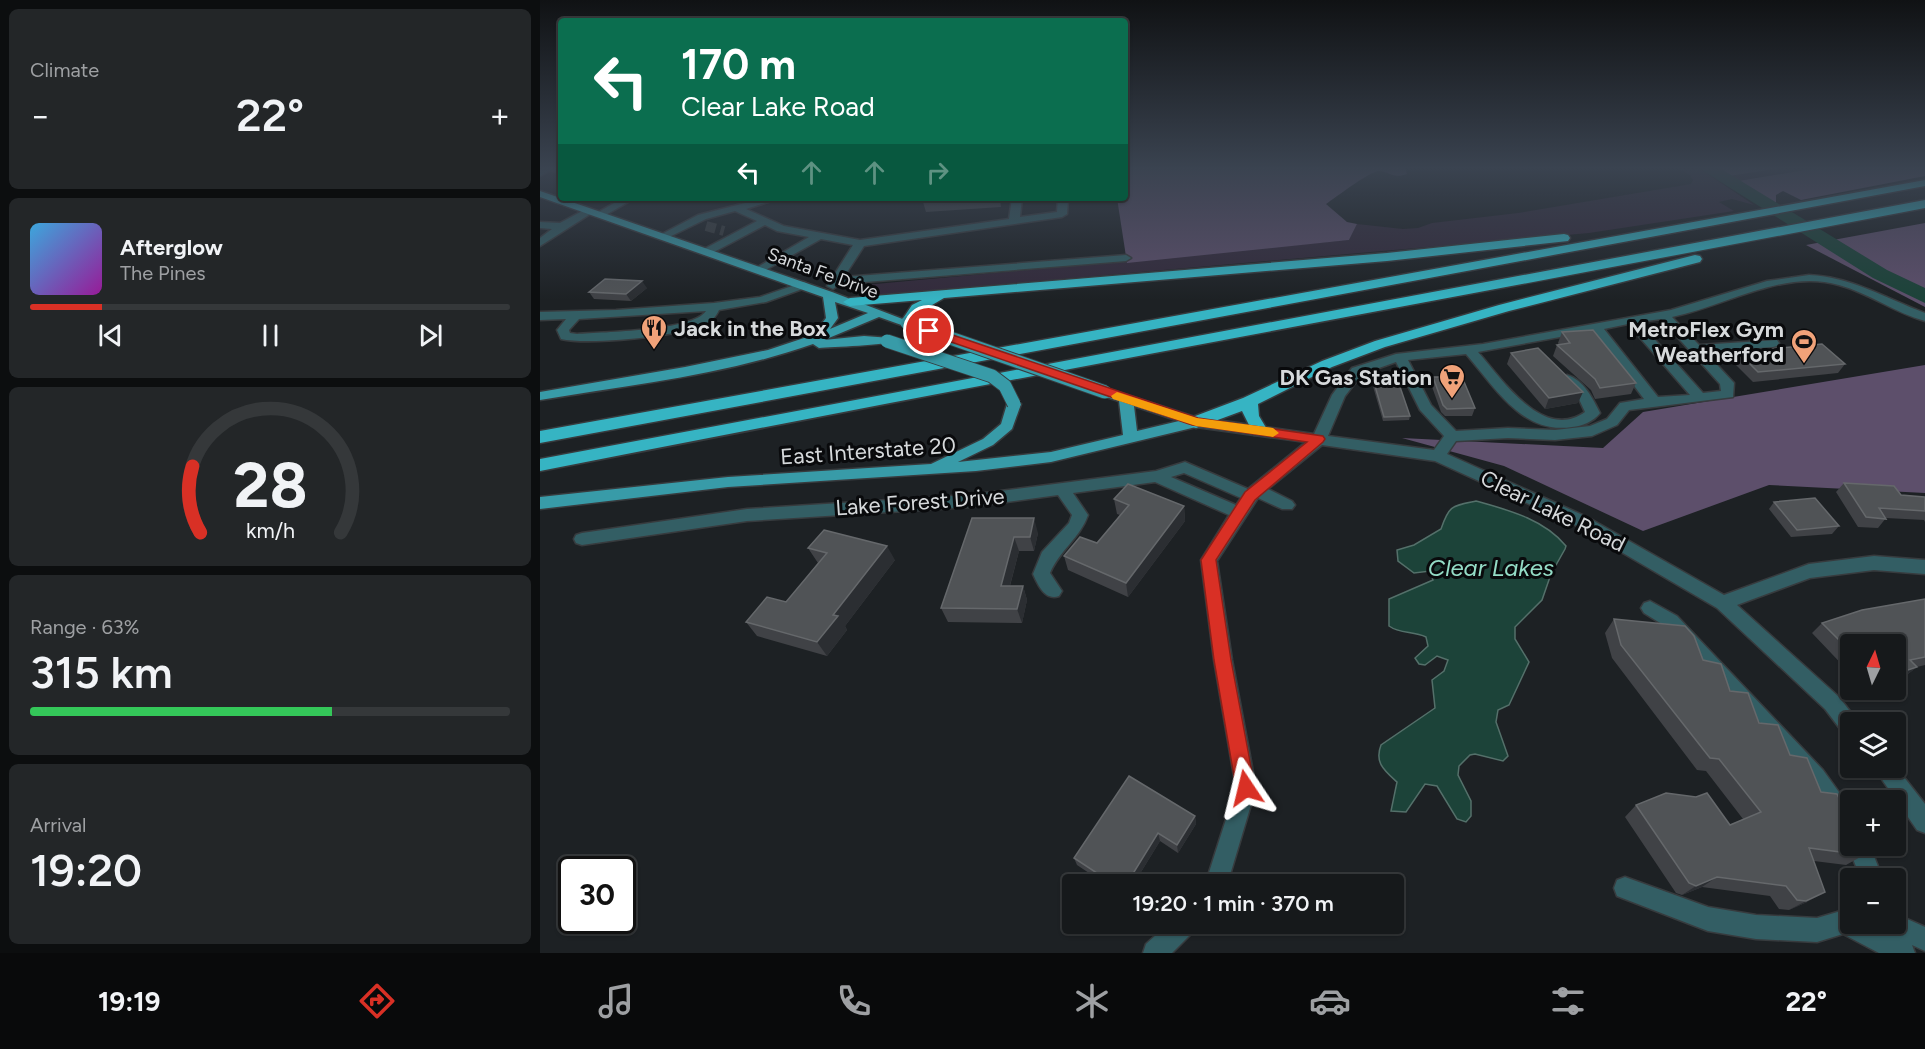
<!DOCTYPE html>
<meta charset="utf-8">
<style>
body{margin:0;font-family:Figtree,sans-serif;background:#232628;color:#f1f3f6;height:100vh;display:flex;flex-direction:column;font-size:22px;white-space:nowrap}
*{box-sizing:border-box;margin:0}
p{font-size:20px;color:#9ea0a3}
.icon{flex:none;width:33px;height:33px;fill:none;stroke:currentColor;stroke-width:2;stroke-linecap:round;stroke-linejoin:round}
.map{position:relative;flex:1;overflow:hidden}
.sheet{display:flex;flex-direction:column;gap:9px;padding:9px;background:#0c0e0f;width:540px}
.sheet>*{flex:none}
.hud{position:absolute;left:18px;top:18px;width:570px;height:183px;border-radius:6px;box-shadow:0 2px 4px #0004,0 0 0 2px #35383a;background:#0b6e4f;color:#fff;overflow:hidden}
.needle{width:39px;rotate:5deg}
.tools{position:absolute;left:1300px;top:634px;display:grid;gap:12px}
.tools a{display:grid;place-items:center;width:66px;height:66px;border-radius:6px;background:#16191b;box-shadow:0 2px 4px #0004,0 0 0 2px #35383a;font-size:30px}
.speed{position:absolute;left:18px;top:856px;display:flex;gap:12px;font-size:30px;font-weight:700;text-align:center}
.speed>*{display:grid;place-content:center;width:78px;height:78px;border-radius:50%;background:#16191b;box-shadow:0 2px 4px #0004,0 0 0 2px #35383a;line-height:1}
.speed .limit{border:3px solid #111;border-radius:9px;background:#fff;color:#111}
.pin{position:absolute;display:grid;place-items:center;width:51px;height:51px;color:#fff;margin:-26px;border:3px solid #fff;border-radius:50%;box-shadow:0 2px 6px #0007}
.me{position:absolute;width:66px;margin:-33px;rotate:350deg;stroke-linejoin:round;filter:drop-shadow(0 0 4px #0008)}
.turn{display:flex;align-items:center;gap:21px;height:126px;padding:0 24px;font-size:27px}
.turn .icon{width:78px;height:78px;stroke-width:2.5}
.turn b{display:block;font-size:42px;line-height:51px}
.lanes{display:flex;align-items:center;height:57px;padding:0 24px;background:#0003;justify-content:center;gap:30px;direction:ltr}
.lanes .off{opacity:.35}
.big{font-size:45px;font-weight:600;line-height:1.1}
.sheet .widget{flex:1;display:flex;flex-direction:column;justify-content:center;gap:9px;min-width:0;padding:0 21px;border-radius:9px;background:#232628}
.sheet .dial{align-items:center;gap:0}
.dial svg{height:156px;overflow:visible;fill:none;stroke:#35383a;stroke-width:7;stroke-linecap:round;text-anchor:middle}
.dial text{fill:#f1f3f6;stroke:none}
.song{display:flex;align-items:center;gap:18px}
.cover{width:72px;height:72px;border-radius:9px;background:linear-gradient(135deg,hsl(200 70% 55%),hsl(300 70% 35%))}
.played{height:6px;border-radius:3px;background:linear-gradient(90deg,#d93025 15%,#35383a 15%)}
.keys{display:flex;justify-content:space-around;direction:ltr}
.heat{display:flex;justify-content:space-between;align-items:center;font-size:33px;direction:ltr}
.charge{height:9px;border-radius:4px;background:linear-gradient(90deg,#34c759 63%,#35383a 0)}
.trip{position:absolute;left:522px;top:874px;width:342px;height:60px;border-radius:6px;background:#16191b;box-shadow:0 2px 4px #0004,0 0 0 2px #35383a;font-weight:600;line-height:60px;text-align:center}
.dock{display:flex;height:96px;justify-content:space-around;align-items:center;background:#090a0b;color:#9ea0a3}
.dock .icon{width:42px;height:42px}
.dock .on{color:#d93025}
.dock b{font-size:27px;color:#f1f3f6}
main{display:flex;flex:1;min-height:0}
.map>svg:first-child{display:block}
</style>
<main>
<section class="sheet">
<div class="widget"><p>Climate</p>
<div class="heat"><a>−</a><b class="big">22°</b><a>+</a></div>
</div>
<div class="widget">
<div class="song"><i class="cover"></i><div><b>Afterglow</b><p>The Pines</p></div></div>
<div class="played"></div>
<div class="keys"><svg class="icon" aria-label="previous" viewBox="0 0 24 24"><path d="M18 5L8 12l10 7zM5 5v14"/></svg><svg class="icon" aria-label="pause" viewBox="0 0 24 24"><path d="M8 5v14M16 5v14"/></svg><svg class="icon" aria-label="next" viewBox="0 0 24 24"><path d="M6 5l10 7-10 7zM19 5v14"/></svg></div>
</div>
<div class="widget dial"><svg viewBox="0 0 100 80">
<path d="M14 69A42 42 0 1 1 86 69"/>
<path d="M14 69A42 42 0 0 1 10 35" stroke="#d93025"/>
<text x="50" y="56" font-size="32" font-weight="700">28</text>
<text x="50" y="72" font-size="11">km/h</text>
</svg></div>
<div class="widget"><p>Range · 63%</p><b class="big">315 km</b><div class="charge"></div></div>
<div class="widget"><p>Arrival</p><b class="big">19:20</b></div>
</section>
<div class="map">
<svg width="1385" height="953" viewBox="0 0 1385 953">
<rect width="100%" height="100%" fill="#1d2124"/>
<!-- green -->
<g fill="#332a3b">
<path d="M1136,167h21l57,38 -22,-6 -13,3 15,9 -145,22 -700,61 -23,1 -13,-4 1,-5 495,-46 8,-16 46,5 15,-1 14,-5 86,-10 173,-29 2,-4 -3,-5z"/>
<path d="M1248,167h35l-85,14 -9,-5z"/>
</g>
<!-- forest -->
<g fill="#5d4f6b">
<path d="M585,167h280l2,7c-14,5 -16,-2 -28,-3 -9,0 -44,27 -53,33l21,18 10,2 -8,16 -222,23 -10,-65h8z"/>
<path d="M1172,167h76l-59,9z"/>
<path d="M1283,167h102v9l-124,24 -18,-9 -7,4v8l-38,-22z"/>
<path d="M1385,223v84l-119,-62z"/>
<path d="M1385,365v128l-156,-8 -126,46 -139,-65 -102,-28 201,10 40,-36z"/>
</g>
<!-- water -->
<path fill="#1c4339" stroke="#54706a" stroke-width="1.5" d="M936,501c32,9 68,18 90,45l-1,3 -14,25 -9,26 -27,27v12l14,23 -20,43 -11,5 -2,12 12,34 -5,5 -28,-7 -5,1 -11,11 -1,9 13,26v15l-5,6 -9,-3 -20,-33 -12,-2 -19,28 -15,-1 6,-29c-12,-11 -23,-19 -16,-37l54,-37 -3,-28 12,-9 4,-11 -11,-4 -12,9 -6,-1 -4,-6 13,-12 -2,-9c-13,-6 -26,-3 -37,-11v-27l44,-19 -3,-9 -16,2 -16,-12 -1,-11 17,-5 27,-16c8,-24 11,-23 35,-28z"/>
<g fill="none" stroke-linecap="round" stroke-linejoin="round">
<!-- river -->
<path fill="#1c4339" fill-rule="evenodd" d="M1157,167h21l169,103 38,18v15l-52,-25z"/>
<!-- minor-tunnel -->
<path stroke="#393d3f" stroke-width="10" stroke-dasharray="10 5" stroke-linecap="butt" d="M166,226l18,5"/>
<defs>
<g id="minor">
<path d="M5,167l16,1v6l-10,-4 -11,6v-7z"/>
<path d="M83,198h12l-31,18 -9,-2z"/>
<path d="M225,198h16l-35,11 38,17 76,14 149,-21 3,-21h10l-2,19 37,-5 1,-14h10l-1,16 -5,3 -198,29 -20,31 282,-22 5,3 -5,3 -286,23 -7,5 -6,-3 26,-41 -32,-6 -61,34 -4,-1v-4l53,-31 -32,-6 -12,-6 -53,28h-8v-4l53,-28 -22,-10 -29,8 -39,19 -9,-2 40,-21z"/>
<path d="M46,209l9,2 -55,35v-8l12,-9 -12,-1v-6l20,1z"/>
<path d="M1269,275c43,2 76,23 116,38v8c-30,-8 -56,-28 -86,-36 -56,-16 -113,21 -167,32l27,28 78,-5 2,3 -2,3 -4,1 -68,5 29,31 -1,14 -104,13 -12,15 -25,11 -37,4 -47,-2 -52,3 -9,13 140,63 137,78 85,-31 65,-8 51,4v14l-51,-4 -64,8 -73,27 102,92 20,26h-8v13l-7,-2 -19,-25 -108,-101 -142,-83 -140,-64 -113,-16 -54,44 24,12 3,4 -3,4h-10l-24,-11 -41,63 15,99 24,128 -29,97h-22l31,-97 -22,-128 -13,-100 28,-45 -74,-33 -82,11 15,22c-8,23 -29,36 -38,58l12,18 -3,5c-14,5 -21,-11 -26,-22l9,-22 27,-29 3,-8 -14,-20 -89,12 -222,14 -165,24 -6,-2 -2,-4 2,-4 6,-2 165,-24 222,-14 187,-24 29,-9 63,27 58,-47 -110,-15 -7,-5 2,-3 5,-2 118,17 18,-39 20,-27 44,-14 87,-10 188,-34 96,-29zM1121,319l59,65 1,7 -18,2 -64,-71zM1088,324l62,71 -32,2 -54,-68zM1053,331l51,68 -24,4 -13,16 -17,7 -35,4 -47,-2 -52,3 -25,-26 -23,-45 58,-6c28,32 56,81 106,73 10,-1 21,-5 28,-14 -7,-14 -16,-33 -33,-38l-7,4 18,18 7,15c-42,30 -83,-33 -107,-60zM856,362l24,48 24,26 -10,14 -106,-14 17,-40 17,-22zM644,473l57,25 -5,7 -65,-28z"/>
<path d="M264,282l6,3 -2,2 -42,15 -47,8c-3,6 -6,10 -12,13 -26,14 -119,22 -146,16l-4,-9 9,-11 -26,1v-8l76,-2 98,-7 46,-6zM166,311c-13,20 -103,21 -129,23l-7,-1 -1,-3 10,-11z"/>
<path d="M1110,601l27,15 146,154 28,39v29l-8,-3 -34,-51 -144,-158 -21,-13 -3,-5 3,-5z"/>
<path d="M1356,767l29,37v29l-8,-3 -43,-62z"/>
<path d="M1311,839v7h19l9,23v10h-22v-10l-9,-23z"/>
<path d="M1085,877l83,30 48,8 61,3 34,-10v16h22l9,5 -2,-5h16v-10l29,13v24l-13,-6 3,8h-36l-36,-19 -26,8 -61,-3 -48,-8 -91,-35 -3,-8 3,-8z"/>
<path d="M628,924h29l-4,8 -21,21h-29l3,-9z"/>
</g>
<g id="major">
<path d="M0,191l292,101 81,31 -6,4 -28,-10 -55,23 40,-4 27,2 2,3c-5,4 -62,6 -74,7l-6,-4c-88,31 -182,41 -273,56v-8l145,-25 83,-17 45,-15 13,-17 -3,-21 -283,-100zM295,302l33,11 -38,16 8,-11z"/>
<path d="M565,388l96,31 2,3 -7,5 -145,35 -75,9 -248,16 -188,22v-12l188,-20 203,-13 52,-25 18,-15 6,-20 7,-4 7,4 -9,25 -19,16 -35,17 93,-10 72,-17 -4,-34 -19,-6 -2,-3zM594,406l45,15 -42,10z"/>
</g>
<g id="highway">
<path d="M1385,180v6l-1385,257v-12z"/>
<path d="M1385,200v8c-462,88 -924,172 -1385,263v-12z"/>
<path d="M1024,234l4,1 2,3 -2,3 -181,20 -443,37 -22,13 -10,15 -5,1 -7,-4 12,-18 10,-5 -72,6 -7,-4 7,-4 537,-45z"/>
<path d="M1155,255l5,1 2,3 -2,3 -191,49 -124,36 -53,20 -74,37 1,12 9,15 -2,4h-12l-12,-24 -46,17 -6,-2 -2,-4 2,-4 53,-20 79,-37 53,-20 124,-36z"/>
</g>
</defs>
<!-- minor casing -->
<use href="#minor" stroke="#373b3e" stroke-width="3"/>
<!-- major casing -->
<use href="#major" stroke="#373b3e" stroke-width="3"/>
<!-- highway casing -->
<use href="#highway" stroke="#373b3e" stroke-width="3"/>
<!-- minor -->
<use href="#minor" fill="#335e64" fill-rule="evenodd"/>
<!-- major -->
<use href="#major" fill="#389ba8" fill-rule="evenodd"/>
<!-- highway -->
<use href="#highway" fill="#36b4c3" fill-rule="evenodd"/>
<defs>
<g id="major-bridge">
<path d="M367,323l198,69"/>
<path d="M347,341l105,35 13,10 9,18"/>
</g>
</defs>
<!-- major-bridge casing -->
<use href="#major-bridge" stroke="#373b3e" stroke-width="15" stroke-linecap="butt"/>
<!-- major-bridge -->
<use href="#major-bridge" stroke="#389ba8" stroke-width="13"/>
</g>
<!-- wall -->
<g fill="#404246">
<path d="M384,198h77v9l-75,5 -3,-10z"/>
<path d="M107,288l-16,13 -37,-2 -5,-7z"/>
<path d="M1022,332l74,51 -5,11 -36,5 -4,-9 -38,-34 4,-11h2l-1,-2z"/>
<path d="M1198,352l107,12 -7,9 -85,9 -21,-21z"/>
<path d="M971,353l67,50 -33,6 -38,-45z"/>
<path d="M893,377l42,31 -3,8h-27l-4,-4 -10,-28z"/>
<path d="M833,379l37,37 -1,4 -26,1 -11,-38z"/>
<path d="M1304,483l57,12 24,2v25l-1,-2 -38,-2 -8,10 -20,-1 -22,-35z"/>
<path d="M574,499l70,7 1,15 -57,76 -60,-27 -4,-14 33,-13 23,-28 -3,-1z"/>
<path d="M1234,502l65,24 -7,8 -41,3 -22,-28z"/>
<path d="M432,518l66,15 -4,18h-15l-9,35h13l4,14 -5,23 -74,-1 -7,-14z"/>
<path d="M268,548l87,12 -50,66 2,4 -20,26 -70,-20 -11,-14 40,-20 32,-39z"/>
<path d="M1385,599v66l-8,2 -13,10 -53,-32v29l-39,-41 10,-10z"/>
<path d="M1074,619l89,41 87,95 31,37 43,63 -18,10 -32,-4 -7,41 -18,8 -10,-1 -9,-13 -68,-9 -20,8 -6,-2 -51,-76 11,-12 94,20 13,-6 -37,-48 -9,-1 -85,-112 -7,-25z"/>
<path d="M655,816l1,8 -18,29 -18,-12 -27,44h-26l-30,-20 -3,-7z"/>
</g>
<!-- shaded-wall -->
<g fill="#2b2e32">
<path d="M459,198h2v9z"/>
<path d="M102,281l5,7 -16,13 -5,-7z"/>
<path d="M1043,392l-5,11 -33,6 4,-11z"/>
<path d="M644,506l1,15 -57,76 -2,-14z"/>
<path d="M494,518l4,15 -4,18 -4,-14z"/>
<path d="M474,537l5,14 -13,49 -5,-14z"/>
<path d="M347,546l8,14 -50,66 2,4 -20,26 -10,-14 16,-27z"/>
<path d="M483,586l4,14 -5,23 -5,-14z"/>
<path d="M1377,667l-13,10 -8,3v-6z"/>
<path d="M655,816l1,8 -18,29 -1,-8z"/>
<path d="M618,833l2,8 -27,44h-7z"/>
<path d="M1177,877l-15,10 -20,8 14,-9z"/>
<path d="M1285,892l-18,10 -18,8 17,-9z"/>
</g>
<!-- building -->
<g fill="#505356" stroke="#65686b" stroke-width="1.5">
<path d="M384,198h58l-59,4z"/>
<path d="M65,279l37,2 -16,13 -37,-2z"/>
<path d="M1053,330l43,53 -36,5 -5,-9 -38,-34 13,-2 -8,-11z"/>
<path d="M1282,344l23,20 -87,8 -20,-20z"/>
<path d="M998,348l45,44 -34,6 -38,-45z"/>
<path d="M893,377h29l13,31 -28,1 -4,-4z"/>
<path d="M857,378l13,38 -26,1 -11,-38z"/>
<path d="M1304,483l50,3 7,9 24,2v14l-46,-3 7,11 -20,-2z"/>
<path d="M588,484l56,22 -58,77 -62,-27 16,-19 17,6 32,-38 -15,-6z"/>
<path d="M1275,498l24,28 -42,4 -23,-28z"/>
<path d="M432,518h62l-4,19h-16l-13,49h22l-6,23 -76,-1z"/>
<path d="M284,530l63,16 -54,69 5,1 -21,26 -71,-20 21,-25 19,5 41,-49 -19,-5z"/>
<path d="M1385,599v58l-15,3 7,7 -21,7v-29h-45v7l-29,-29 40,-13z"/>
<path d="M1074,619l71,7 9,10 9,24 18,4 9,27 18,2 11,30 19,2 12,30 17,3 14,34 16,2 14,31v21h9l4,9 -55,-7 16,44 -19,9 -9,-1 -11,-14 -69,-9 -21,9 -7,-3 -53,-78 30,-12 30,4 11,-4 23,32 31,-13 -42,-53 -9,-1 -89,-113z"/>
<path d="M589,776l66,40 -18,29 -19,-12 -32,52h-11l-41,-27z"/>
</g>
<!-- sky -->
<linearGradient id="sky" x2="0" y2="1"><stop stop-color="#101214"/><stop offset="0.56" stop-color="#3a4350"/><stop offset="1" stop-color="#3a4350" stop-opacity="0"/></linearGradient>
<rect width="1385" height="300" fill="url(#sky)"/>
<!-- route -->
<path fill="#d93025" stroke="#8d1f18" stroke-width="1.5" d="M389,327l269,91 125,18 2,3 -2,3 -68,58 -39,60 15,100 24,128 -3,6 -6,3 -7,-3 -3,-6 -22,-128 -13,-100 44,-68 62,-50 -115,-17 -267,-92 -2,-2z"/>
<!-- slow -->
<path fill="#f59e0b" d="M577,392l80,26 76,10 6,5 -6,4 -77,-11 -83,-27 -2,-3z"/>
<!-- icons -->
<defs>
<symbol id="restaurant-pin" viewBox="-11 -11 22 30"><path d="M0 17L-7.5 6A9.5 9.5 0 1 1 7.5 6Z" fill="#f0a279" stroke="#090a0c"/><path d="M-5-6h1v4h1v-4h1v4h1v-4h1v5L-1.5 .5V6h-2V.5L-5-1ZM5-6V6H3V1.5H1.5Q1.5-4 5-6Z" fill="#111"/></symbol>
<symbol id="stadium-pin" viewBox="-11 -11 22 30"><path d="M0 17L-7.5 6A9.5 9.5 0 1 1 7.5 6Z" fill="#f0a279" stroke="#090a0c"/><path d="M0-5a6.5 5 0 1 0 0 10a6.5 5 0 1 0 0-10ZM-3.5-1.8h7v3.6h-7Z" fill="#111"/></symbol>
<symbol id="supermarket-pin" viewBox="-11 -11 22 30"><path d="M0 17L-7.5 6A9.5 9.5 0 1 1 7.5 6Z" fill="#f0a279" stroke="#090a0c"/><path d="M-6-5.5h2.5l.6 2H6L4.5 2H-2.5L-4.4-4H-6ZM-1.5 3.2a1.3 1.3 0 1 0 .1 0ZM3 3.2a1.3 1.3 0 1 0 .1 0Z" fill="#111"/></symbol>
</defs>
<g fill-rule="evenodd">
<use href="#restaurant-pin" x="99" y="313" width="30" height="40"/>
<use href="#stadium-pin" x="1249" y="327" width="30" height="40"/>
<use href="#supermarket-pin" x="897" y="362" width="30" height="40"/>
</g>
<g text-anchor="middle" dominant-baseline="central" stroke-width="6" stroke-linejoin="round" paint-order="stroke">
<!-- far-street labels -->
<g font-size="18" fill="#d6d9db" stroke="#090a0c">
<text transform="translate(283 273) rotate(20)">Santa Fe Drive</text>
</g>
<!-- poi labels -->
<g font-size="22" font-weight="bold" fill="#d6d9db" stroke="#090a0c" text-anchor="end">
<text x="134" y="328" text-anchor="start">Jack in the Box</text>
<text x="1244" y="329">MetroFlex Gym<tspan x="1244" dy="25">Weatherford</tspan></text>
<text x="892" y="377">DK Gas Station</text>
</g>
<!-- street labels -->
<g font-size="22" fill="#d6d9db" stroke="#090a0c">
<text transform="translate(328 451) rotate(-4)">East Interstate 20</text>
<text transform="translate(380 502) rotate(-4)">Lake Forest Drive</text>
<text transform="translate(1013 511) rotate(26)">Clear Lake Road</text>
</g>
<!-- water labels -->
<g font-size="24" font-style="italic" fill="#94dcc6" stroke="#090a0c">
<text x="951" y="567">Clear Lakes</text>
</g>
</g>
</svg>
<div class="tools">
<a><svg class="needle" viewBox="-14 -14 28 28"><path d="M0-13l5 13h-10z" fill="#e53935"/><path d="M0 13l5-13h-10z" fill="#9ea0a3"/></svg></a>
<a><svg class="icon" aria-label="layers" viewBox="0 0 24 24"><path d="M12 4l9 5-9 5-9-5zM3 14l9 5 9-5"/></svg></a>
<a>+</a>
<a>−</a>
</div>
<div class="speed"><div class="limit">30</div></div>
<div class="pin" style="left:389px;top:331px;background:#d93025"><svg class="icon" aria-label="arrive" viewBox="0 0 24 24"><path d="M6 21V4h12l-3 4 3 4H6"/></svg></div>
<svg class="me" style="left:706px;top:788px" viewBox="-20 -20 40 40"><path d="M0-17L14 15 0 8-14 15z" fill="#d93025" stroke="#fff" stroke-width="4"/></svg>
<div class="trip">19:20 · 1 min · 370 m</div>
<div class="hud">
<div class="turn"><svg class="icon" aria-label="left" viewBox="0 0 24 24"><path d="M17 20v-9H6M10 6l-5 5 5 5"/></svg><div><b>170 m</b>Clear Lake Road</div></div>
<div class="lanes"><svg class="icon" aria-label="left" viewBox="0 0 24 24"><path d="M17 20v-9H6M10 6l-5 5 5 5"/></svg><svg class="icon off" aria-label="ahead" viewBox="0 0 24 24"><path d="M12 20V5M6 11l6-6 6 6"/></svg><svg class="icon off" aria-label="ahead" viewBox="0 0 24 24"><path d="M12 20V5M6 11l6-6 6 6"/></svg><svg class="icon off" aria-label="right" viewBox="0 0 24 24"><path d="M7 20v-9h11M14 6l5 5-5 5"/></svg></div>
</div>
</div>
</main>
<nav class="dock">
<b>19:19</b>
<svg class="icon on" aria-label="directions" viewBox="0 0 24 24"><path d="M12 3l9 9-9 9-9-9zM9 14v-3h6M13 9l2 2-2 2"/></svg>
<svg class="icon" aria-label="music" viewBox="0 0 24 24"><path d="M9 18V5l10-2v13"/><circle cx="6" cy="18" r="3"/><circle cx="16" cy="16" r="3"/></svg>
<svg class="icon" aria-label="phone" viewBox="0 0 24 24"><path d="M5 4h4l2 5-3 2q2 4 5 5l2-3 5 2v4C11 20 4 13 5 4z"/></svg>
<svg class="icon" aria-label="climate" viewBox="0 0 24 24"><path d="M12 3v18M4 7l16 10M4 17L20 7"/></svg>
<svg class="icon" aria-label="car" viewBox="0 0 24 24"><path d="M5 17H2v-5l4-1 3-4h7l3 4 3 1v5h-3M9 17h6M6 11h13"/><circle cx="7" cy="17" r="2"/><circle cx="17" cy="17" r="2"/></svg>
<svg class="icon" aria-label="filters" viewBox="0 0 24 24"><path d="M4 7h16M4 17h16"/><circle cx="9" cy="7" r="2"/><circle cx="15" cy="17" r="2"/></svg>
<b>22°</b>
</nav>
